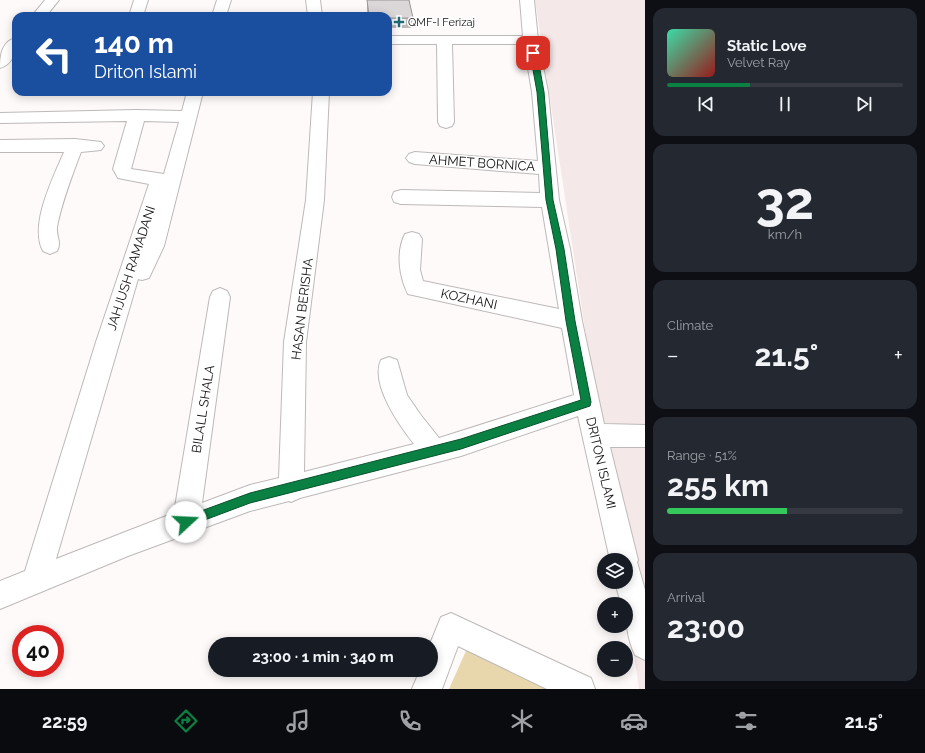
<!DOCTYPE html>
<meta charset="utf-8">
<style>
body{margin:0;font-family:Raleway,sans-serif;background:#242831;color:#f1f3f6;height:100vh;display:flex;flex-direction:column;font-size:15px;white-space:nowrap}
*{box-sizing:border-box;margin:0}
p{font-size:13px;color:#9ea1a6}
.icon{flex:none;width:22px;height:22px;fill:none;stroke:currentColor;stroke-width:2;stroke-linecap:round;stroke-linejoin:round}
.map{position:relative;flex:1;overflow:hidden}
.sheet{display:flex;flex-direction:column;gap:8px;padding:8px;background:#0d0f14;width:280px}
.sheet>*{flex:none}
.guide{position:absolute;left:12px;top:12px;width:380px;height:84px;border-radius:12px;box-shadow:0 2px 10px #0003;background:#1a4fa0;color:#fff;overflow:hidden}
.fabs{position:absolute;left:597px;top:553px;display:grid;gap:8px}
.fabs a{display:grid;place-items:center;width:36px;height:36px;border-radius:50%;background:#171b24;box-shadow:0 2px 10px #0003;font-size:20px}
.speed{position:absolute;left:12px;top:625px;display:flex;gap:8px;font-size:20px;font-weight:700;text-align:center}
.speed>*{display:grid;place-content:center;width:52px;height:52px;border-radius:50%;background:#171b24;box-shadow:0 2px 10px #0003;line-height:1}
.speed .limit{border:6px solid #d22;background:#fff;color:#111}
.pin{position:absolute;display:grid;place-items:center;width:34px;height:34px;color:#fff;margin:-17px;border-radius:8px;box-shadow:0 2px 6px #0006}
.me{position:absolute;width:44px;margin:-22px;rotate:70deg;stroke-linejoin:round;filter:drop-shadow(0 0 3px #0008)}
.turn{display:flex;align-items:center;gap:14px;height:84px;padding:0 16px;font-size:18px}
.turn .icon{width:52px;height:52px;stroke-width:2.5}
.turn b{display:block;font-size:28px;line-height:34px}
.big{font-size:30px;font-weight:700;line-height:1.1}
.sheet .card{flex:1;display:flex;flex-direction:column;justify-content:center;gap:6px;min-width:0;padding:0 14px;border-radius:12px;background:#242831}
.sheet .dial{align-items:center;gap:0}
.dial b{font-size:52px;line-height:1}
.song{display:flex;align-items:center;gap:12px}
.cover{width:48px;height:48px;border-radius:6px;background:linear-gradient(135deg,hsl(160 70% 55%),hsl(0 70% 35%))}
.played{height:4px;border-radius:2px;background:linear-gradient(90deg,#0b8043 35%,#363941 35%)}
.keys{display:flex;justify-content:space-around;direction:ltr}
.heat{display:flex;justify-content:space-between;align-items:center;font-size:22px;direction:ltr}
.charge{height:6px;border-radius:3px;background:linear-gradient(90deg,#34c759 51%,#363941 0)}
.trip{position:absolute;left:208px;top:637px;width:230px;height:40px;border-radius:20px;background:#171b24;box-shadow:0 2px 10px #0003;font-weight:700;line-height:40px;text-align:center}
.tab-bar{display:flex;height:64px;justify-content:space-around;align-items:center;background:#090b0e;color:#9ea1a6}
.tab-bar .icon{width:28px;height:28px}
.tab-bar .selected{color:#0b8043}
.tab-bar b{font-size:18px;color:#f1f3f6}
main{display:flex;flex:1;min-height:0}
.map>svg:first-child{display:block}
</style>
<main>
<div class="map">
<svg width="645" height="689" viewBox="0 0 645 689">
<rect width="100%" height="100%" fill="#fffafa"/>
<!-- built -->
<path fill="#f4e9e8" d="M535,0h110v689h-6l-16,-107h3v-22h-6z"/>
<!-- green -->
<path fill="#e8d6ac" d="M469,644l100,45h-120z"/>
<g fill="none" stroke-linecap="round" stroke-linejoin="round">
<defs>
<g id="minor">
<path d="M45,0h14l-13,16h-14z"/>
<path d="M134,0h14l-5,16h-14z"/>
<path d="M217,0h14l-5,16h-14z"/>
<path d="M306,0h14l2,16h-14z"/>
<path d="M520,0h14l4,40 10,52 11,108 11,49 12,72 22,103 41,1v22h-35l28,113 -1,2 8,28v70l-10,-5c-8,-17 -9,-32 -9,-51h-5l-6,-22h11v-22h-16l-32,-144 -117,40 -161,42 -9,4 -2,-1 -39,10 -122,45 -128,53v-28l25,-10 71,-229 53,-158 -31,-6 -5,-9 14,-48 -127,2v-10l137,-3 45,1 5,-19h16l-39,154 -15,32 -7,2 -4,-1 -82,280 118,-46 36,-216 3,-6 7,-3 7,3 3,6 -28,206 48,-18 29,-7 5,-136 22,-142 7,-108h16l-5,108 -18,142 -2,130 110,-28c-15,-19 -44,-60 -33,-84l8,-3 8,3 10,35 13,19 19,24 135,-43 -12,-67 -154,-34c-9,-17 -12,-43 -3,-60l7,-2 7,2 3,5 -2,31 3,11 136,28 -17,-102 -141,-3 -7,-2 -2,-5 2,-5 7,-2 139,3 -1,-19 -124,-10 -6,-2 -3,-4 3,-4 6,-2 123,9 -6,-69 -8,-48h-72l2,78 -2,4 -6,2 -6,-2 -2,-4 -1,-78h-49v-8h135zM144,121l35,1 -15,52 -33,-5z"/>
<path d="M16,38c0,12 -2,26 -16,30 0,-13 2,-27 16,-30z"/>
<path d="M75,139l26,3 3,4 -3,4 -20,2c-9,24 -19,49 -24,75 -1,9 5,16 0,24l-7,3 -7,-3c-14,-26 10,-73 21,-99h-64v-12z"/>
<path d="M451,613l140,65 4,11h-48l-89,-43 -16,43h-30l8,-19h11l-1,-26 11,-27z"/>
</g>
</defs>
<!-- minor casing -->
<use href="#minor" stroke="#beb9b9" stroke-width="2"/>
<!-- minor -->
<use href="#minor" fill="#fff" fill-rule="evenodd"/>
</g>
<!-- wall -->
<path fill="#bcb8ba" d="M367,0h42l4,18 -2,10h-23v-12h-21z"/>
<!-- building -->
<path fill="#dbd6d8" stroke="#999697" d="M367,0h42l4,18h-25v-2h-19z"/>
<!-- route -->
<path fill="#0b8043" stroke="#07532c" d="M533,51l4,2 7,39 9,108 11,49 11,72 16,81 -1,4 -129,43 -211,54 -64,24 -4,-1 -2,-4 2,-4 68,-25 211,-54 120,-39 -15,-79 -10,-72 -10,-49 -9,-108 -7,-39z"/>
<!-- markers -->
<path fill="#216976" stroke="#fff" stroke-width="1.5" d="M397 16h4v4h4v4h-4v4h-4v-4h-4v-4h4z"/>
<g text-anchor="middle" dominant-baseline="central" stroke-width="3" stroke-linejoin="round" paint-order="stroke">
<!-- far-poi labels -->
<g font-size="11" fill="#131111" stroke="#fff" text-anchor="start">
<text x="408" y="22">QMF-I Ferizaj</text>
</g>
<!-- street labels -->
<g font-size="13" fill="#131111" stroke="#fff">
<text transform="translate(482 163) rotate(4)">AHMET BORNICA</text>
<text transform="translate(131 268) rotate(-72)">JAHJUSH RAMADANI</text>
<text transform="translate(469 299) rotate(12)">KOZHANI</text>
<text transform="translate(302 309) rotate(-83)">HASAN BERISHA</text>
<text transform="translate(203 409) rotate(-81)">BILALL SHALA</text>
<text transform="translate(601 463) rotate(77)">DRITON ISLAMI</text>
</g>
</g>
</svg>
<div class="fabs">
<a><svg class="icon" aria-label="layers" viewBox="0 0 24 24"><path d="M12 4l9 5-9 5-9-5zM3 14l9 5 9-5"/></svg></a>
<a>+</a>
<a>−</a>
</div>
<div class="speed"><div class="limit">40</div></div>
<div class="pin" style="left:533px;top:53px;background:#d93025"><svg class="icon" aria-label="arrive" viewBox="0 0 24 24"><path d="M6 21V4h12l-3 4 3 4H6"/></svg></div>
<svg class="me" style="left:186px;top:522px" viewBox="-20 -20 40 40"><circle r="19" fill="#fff"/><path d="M0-13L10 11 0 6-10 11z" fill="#0b8043"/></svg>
<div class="trip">23:00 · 1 min · 340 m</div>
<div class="guide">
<div class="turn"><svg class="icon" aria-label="left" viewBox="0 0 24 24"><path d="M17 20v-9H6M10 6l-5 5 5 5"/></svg><div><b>140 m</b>Driton Islami</div></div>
</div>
</div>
<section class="sheet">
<div class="card">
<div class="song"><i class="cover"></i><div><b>Static Love</b><p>Velvet Ray</p></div></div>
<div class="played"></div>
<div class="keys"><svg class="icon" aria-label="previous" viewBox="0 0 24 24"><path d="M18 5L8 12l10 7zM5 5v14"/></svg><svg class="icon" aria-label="pause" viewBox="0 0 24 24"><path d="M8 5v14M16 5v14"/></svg><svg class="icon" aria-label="next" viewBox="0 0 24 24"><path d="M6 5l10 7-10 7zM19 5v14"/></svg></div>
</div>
<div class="card dial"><b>32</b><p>km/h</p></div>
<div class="card"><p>Climate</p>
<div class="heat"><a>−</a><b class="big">21.5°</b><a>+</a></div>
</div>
<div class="card"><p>Range · 51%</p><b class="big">255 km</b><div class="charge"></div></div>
<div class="card"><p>Arrival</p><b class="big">23:00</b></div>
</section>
</main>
<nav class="tab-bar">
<b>22:59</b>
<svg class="icon selected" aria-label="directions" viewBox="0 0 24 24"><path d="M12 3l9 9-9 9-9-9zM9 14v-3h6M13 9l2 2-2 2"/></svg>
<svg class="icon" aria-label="music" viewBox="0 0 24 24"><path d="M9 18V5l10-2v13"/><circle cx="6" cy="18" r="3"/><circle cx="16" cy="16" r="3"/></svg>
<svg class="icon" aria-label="phone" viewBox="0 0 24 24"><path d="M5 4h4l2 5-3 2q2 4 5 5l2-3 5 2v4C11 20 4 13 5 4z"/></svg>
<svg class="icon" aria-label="climate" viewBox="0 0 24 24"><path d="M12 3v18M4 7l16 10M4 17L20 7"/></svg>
<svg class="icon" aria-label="car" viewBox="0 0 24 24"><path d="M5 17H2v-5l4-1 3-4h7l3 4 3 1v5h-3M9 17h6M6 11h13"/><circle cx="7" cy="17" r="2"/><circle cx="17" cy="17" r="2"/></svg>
<svg class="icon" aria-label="filters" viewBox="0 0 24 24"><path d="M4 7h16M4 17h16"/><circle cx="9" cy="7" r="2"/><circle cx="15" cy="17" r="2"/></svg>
<b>21.5°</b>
</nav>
